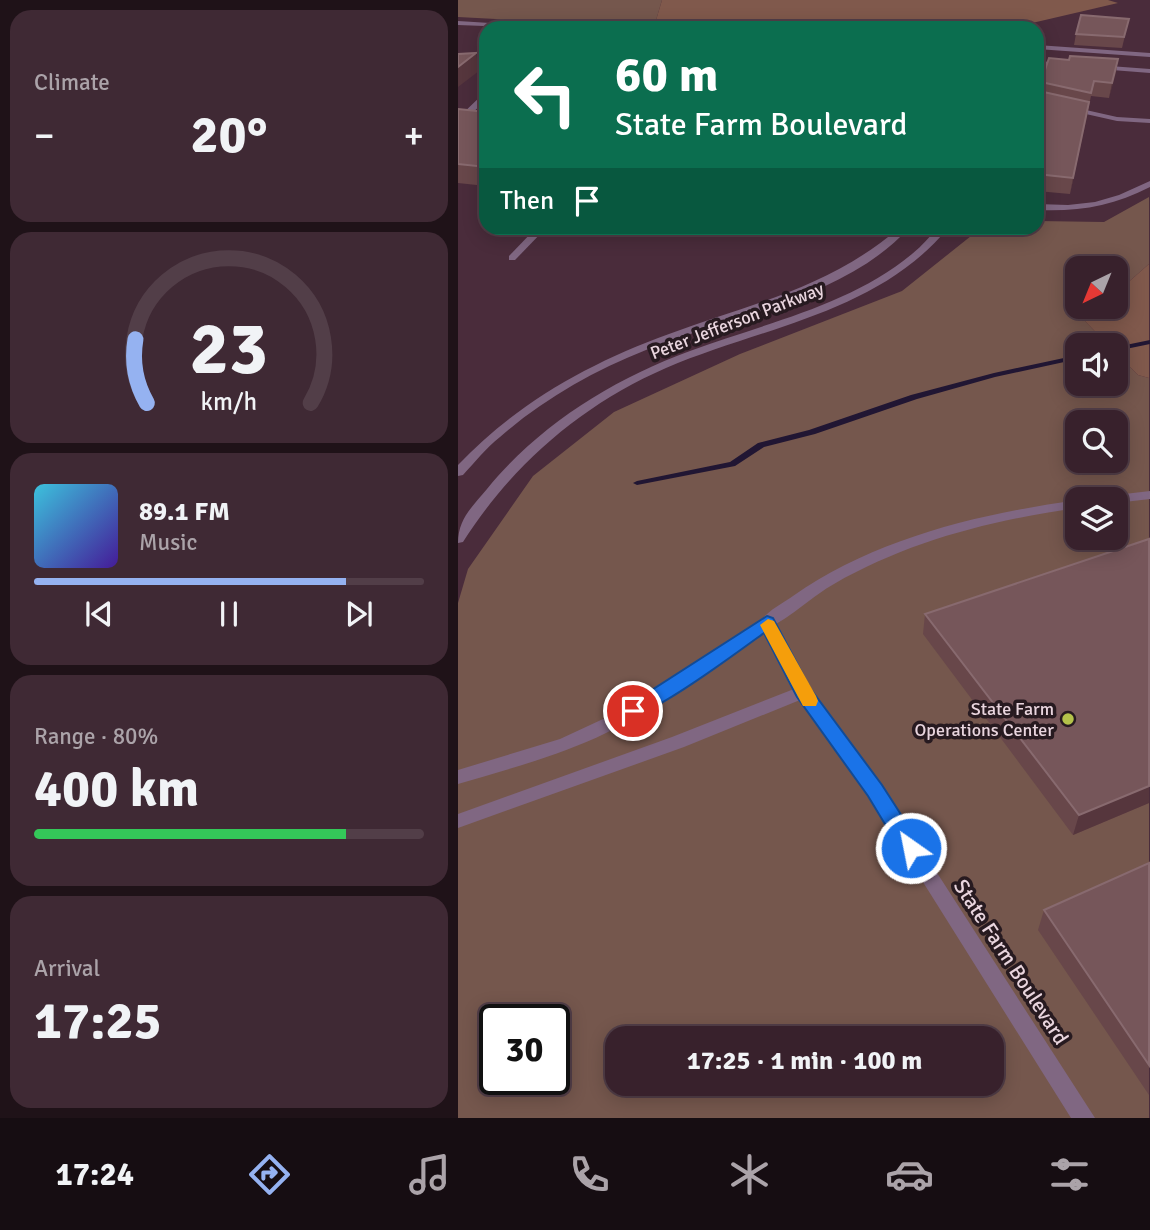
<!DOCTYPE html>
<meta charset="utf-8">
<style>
body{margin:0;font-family:Signika,sans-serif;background:#3f2934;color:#f1f3f6;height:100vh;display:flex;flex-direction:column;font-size:26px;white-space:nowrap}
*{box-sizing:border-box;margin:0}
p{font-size:23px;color:#aba3a9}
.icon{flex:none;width:38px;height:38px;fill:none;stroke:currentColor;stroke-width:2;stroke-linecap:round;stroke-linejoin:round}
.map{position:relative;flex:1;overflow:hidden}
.sheet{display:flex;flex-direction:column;gap:10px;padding:10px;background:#1f1218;width:458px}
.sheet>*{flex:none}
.guide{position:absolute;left:21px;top:21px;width:565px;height:214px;border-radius:21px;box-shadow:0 4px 18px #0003,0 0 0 2px #523e48;background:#0b6e4f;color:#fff;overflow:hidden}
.needle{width:46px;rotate:223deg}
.fabs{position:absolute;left:607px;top:256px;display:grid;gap:14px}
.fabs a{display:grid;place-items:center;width:63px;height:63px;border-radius:14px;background:#38212c;box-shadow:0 4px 18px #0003,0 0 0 2px #523e48;font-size:35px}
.speed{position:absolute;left:21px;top:1004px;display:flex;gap:14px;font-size:35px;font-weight:700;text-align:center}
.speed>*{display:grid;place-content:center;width:91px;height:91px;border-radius:50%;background:#38212c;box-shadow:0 4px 18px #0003,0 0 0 2px #523e48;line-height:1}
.speed .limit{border:4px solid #111;border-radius:10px;background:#fff;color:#111}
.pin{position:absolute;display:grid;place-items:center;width:60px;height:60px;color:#fff;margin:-30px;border:4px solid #fff;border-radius:50%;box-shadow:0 2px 7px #0007}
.me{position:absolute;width:77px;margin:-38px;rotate:327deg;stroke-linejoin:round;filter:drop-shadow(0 0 5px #0008)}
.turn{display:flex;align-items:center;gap:24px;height:147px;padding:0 21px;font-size:32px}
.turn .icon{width:91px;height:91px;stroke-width:2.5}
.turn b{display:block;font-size:49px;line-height:60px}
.then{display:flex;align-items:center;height:66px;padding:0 21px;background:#0003;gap:14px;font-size:26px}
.big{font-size:52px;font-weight:700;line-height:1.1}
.sheet .tile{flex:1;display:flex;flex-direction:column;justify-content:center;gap:10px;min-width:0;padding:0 24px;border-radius:21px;background:#3f2934}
.sheet .dial{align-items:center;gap:0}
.dial svg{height:182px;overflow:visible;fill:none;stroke:#523e48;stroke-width:7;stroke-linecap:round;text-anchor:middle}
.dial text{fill:#f1f3f6;stroke:none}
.song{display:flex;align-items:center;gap:21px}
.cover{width:84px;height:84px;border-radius:10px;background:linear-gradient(135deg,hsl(190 70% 55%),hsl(260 70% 35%))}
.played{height:7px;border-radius:4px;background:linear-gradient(90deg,#95b2f1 80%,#523e48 80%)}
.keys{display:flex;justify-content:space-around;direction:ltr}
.heat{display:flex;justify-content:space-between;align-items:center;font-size:38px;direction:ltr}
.charge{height:10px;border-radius:5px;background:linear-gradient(90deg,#34c759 80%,#523e48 0)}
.trip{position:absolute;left:147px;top:1026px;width:399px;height:70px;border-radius:21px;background:#38212c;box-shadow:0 4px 18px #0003,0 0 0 2px #523e48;font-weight:700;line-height:70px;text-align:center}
.menu{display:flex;height:112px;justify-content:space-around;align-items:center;background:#160d12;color:#aba3a9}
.menu .icon{width:49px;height:49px}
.menu .active{color:#95b2f1}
.menu b{font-size:32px;color:#f1f3f6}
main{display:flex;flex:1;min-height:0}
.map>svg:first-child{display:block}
</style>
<main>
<section class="sheet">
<div class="tile"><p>Climate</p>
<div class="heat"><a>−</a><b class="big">20°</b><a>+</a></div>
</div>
<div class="tile dial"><svg viewBox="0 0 100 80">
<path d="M14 69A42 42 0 1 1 86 69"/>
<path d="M14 69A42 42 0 0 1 9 41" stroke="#95b2f1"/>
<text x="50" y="56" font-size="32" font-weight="700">23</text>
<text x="50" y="72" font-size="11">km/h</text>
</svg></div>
<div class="tile">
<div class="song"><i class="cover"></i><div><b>89.1 FM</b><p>Music</p></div></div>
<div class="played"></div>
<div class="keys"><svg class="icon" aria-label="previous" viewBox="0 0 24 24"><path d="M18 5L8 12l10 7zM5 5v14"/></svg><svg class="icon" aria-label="pause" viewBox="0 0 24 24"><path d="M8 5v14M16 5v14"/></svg><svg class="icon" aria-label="next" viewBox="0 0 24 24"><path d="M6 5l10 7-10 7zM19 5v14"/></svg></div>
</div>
<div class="tile"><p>Range · 80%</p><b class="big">400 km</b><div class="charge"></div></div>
<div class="tile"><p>Arrival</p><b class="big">17:25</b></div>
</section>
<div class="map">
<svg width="692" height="1118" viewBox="0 0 692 1118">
<rect width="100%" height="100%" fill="#4a2c3b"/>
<!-- green -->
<g fill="#75574d" fill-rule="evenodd">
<path d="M0,0h204l-8,27 -196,-10z"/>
<path d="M691,197v67l-33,29v-25h-38v38h22l-16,14 24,25h-30v38h38v-30l22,22 11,3v740h-691v-515l10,-34 65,-93 81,-64 126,-58 162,-63 69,-55 7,-8h59v-7l67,1zM620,422h38v38h-38zM620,499h38v38h-38zM37,1020h59v60h-59zM159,1038h375v45h-375z"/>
</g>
<!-- forest -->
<g fill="#80594c">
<path d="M204,0h446l10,3 -107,25 -357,-1z"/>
<path d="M691,264v114l-11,-3 -22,-22v-8h-8l-24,-25 16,-14h16v-13z"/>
</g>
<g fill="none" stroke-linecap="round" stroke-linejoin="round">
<!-- stream -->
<g fill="#211633" fill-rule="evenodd">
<path d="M692,340v4l-34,7v-4z"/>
<path d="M620,355v4l-83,18 -78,22 -102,35 -51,13 -29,19 -98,19 -4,-2 4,-2 93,-19 28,-19 51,-13 102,-35 83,-22z"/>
</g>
<!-- service -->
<g fill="#806782" fill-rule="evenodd">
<path d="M579,45l113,8v4l-113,-8z"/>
<path d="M579,61l27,2 4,2 -4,2 -27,-2z"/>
<path d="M638,65l54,4v4l-51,-4z"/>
<path d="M25,94h3v6l-20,19 20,4v4l-28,-5v-4z"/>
<path d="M579,99l80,18 33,2v4l-33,-2 -80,-18z"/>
<path d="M692,181v6c-37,19 -72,25 -113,23v-6l31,1 27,-3 24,-7z"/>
<path d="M78,228h10l-31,32h-6v-4z"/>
<path d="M692,491v8l-34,4v-4h-6l6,-4z"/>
<path d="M620,500v8c-86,12 -169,33 -244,76 -20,11 -43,33 -62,42 -5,2 -5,1 -10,0l-2,-4c7,-11 23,-19 33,-26 83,-58 186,-82 285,-96z"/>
</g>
<!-- minor -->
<path fill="#806782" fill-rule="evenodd" d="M309,617l5,1 37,70 72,98 214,332h-24l-202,-322 -69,-96 -116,47 -226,81v-14l214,-77 122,-48 -30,-58c-51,37 -101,75 -158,102 -47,23 -98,36 -148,51v-14l102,-31 56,-26 43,-24z"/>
<!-- tertiary -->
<g fill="#806782" fill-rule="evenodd">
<path d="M0,21l78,5 3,2 -81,-3z"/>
<path d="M441,228h10c-64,70 -178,88 -263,122 -53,21 -104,50 -146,87 -14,11 -25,25 -37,38l-5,1v-11c59,-62 131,-102 211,-131 84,-31 160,-46 230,-106z"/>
<path d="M480,228h10c-70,85 -186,99 -282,140 -85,37 -154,97 -203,174l-5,1c0,-24 14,-36 29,-54 52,-64 126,-110 203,-138 75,-28 159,-45 222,-97 10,-8 18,-18 26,-26z"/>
</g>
</g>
<!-- wall -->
<g fill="#68474a">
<path d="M671,19l-7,29 -48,-3 2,-11z"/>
<path d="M660,59l-9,39 -18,-2 -21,98 -33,-3v-96l3,-4 1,-9 28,-22z"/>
<path d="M0,109l28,3v74l-28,-3z"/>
<path d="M467,614l224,189 -76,32 -150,-201z"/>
<path d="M691,863v232l-111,-165 6,-20z"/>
</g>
<!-- shaded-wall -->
<g fill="#56363d">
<path d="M18,53l3,18 -21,16v-20z"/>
<path d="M660,59l-2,14 -7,25 3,-15z"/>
<path d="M631,102l-2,15 -17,77 3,-16z"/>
<path d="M691,786v17l-76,32 6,-20z"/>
</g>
<!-- building -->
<g fill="#76565a" stroke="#886a6f" stroke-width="2">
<path d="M623,15l48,4 -5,18 -48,-3z"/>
<path d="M18,53l-18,14v-13z"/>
<path d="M612,56l48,3 -6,24 -18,-2 -3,12 -50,-11 8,-24 20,2z"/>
<path d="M581,91l50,11 -16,76 -36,-4v-79z"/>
<path d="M0,109l28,3v55l-28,-3z"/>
<path d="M691,539v247l-70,29 -154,-201z"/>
<path d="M691,863v202l-105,-155z"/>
</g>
<!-- route -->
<path fill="#1a73e8" stroke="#114b97" stroke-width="2" d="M309,616l6,2 37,70 72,97 36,56 3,7 -3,6 -7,2 -8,-2 -35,-58 -71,-99 -33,-64c-21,15 -119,89 -137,83l-3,-5 3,-5z"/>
<!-- slow -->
<path fill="#f59e0b" d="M310,619l6,2 42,75 2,5 -2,5h-13l-43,-81z"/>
<!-- markers -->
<circle fill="#b4c24a" stroke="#271a20" stroke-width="2.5" cx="610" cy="719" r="7"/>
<g text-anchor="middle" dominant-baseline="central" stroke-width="7" stroke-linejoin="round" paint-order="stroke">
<!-- street labels -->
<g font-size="18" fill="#e9d5de" stroke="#271a20">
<text transform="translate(279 321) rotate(-21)">Peter Jefferson Parkway</text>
</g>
<!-- poi labels -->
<g font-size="18" fill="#e9d5de" stroke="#271a20" text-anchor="end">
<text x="596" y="709">State Farm<tspan x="596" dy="21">Operations Center</tspan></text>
</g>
<!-- near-street labels -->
<g font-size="21" fill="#e9d5de" stroke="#271a20">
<text transform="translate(553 962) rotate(57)">State Farm Boulevard</text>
</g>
</g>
</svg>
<div class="fabs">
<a><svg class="needle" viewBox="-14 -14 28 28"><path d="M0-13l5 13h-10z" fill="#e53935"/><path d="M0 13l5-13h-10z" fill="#aba3a9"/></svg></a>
<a><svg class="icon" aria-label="sound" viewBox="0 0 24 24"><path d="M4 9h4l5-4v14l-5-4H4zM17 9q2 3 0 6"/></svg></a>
<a><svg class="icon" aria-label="search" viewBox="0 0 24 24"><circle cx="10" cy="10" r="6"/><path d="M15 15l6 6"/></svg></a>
<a><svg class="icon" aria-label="layers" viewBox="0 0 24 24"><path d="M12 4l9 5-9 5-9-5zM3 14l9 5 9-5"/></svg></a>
</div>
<div class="speed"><div class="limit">30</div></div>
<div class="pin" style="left:175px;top:711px;background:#d93025"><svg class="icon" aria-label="arrive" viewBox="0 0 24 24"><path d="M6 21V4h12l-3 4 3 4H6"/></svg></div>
<svg class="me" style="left:453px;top:848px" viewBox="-20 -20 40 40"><circle r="17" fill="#1a73e8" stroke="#fff" stroke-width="3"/><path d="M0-11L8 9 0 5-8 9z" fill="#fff"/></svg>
<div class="trip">17:25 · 1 min · 100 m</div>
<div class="guide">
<div class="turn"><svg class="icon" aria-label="left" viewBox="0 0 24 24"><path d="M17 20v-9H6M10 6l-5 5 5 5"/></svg><div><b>60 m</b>State Farm Boulevard</div></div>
<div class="then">Then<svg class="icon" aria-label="arrive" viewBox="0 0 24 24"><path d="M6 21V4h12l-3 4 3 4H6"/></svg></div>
</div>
</div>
</main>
<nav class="menu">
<b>17:24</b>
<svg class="icon active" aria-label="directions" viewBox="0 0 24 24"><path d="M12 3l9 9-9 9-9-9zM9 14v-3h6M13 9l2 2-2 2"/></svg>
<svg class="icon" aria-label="music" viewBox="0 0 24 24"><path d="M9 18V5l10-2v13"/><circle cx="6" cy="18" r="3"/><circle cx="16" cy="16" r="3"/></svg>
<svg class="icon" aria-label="phone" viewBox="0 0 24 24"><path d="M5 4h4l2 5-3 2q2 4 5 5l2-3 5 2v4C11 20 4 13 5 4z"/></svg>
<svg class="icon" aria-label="climate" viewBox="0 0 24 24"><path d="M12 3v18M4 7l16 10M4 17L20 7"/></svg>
<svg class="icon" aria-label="car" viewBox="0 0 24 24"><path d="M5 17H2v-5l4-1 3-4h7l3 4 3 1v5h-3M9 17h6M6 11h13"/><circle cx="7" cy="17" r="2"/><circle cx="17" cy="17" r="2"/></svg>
<svg class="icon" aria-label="filters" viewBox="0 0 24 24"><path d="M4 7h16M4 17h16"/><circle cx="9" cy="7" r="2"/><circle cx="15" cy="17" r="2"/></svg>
</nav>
